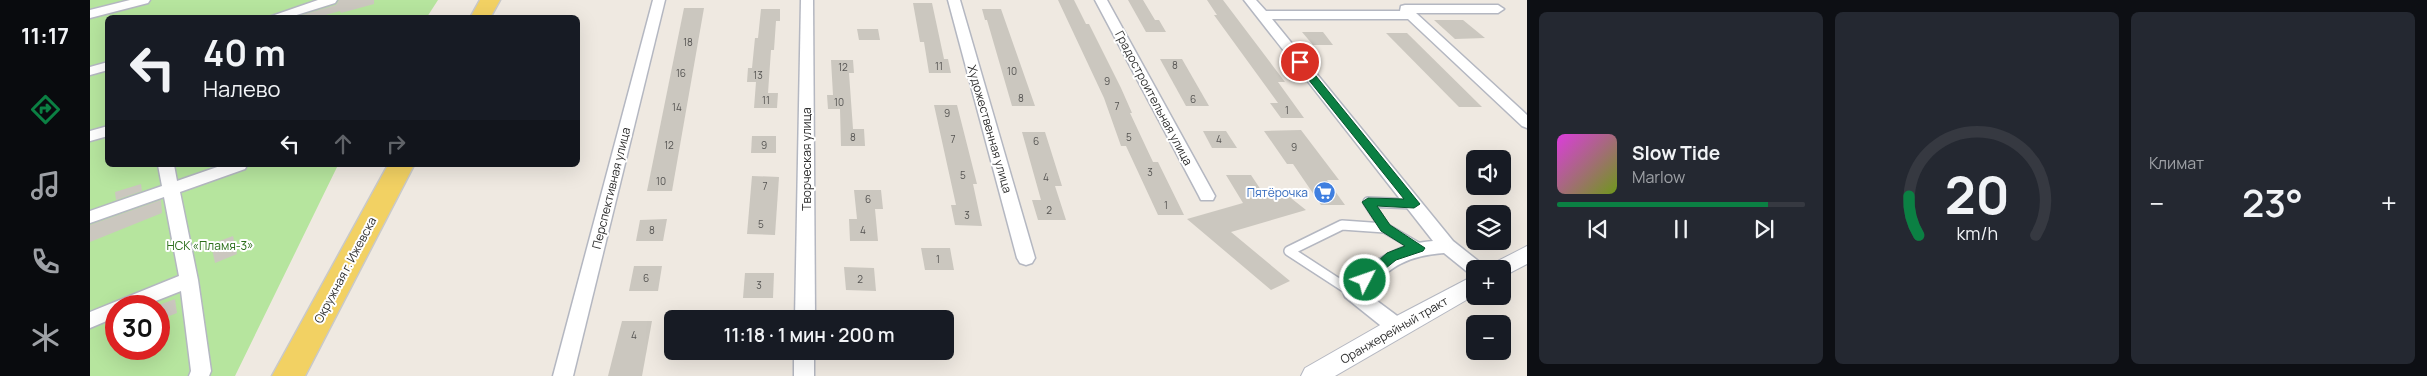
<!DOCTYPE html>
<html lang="ru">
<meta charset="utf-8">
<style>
body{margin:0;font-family:Manrope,sans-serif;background:#242831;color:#f1f3f6;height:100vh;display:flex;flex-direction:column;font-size:19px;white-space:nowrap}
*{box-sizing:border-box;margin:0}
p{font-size:16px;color:#9ea1a6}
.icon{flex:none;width:28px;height:28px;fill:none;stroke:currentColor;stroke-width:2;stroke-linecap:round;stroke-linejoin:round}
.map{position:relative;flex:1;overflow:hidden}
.sheet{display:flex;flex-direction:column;gap:12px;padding:12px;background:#0d0f14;width:900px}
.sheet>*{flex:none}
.top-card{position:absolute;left:15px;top:15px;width:475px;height:152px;border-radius:8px;box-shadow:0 5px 20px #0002;background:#171b24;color:#f1f3f6;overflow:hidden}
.fabs{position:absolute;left:1376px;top:150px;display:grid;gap:10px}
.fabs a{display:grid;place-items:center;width:45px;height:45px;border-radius:8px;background:#171b24;box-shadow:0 5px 20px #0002;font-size:25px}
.speed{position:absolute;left:15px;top:295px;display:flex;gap:10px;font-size:25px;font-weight:700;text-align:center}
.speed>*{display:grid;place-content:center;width:65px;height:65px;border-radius:50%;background:#171b24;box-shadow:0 5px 20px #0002;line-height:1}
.speed .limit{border:8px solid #d22;background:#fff;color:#111}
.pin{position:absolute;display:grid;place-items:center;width:42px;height:42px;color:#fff;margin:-21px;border:2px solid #fff;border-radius:50%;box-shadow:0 1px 5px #0007}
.me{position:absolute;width:55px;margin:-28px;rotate:49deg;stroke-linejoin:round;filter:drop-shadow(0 0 4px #0008)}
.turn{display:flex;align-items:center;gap:18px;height:105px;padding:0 15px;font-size:22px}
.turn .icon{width:65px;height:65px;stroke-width:2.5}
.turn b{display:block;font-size:35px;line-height:42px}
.lanes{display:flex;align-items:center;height:48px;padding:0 15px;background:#0003;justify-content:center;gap:25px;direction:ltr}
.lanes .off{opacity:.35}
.big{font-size:38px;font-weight:600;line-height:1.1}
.sheet .card{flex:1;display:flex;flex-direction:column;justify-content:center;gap:8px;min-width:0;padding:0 18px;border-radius:8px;background:#242831}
.sheet .dial{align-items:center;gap:0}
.dial svg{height:130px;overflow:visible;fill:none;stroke:#363941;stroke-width:7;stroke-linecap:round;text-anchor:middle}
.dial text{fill:#f1f3f6;stroke:none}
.song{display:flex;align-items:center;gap:15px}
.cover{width:60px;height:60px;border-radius:8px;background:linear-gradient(135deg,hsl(300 70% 55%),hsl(80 70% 35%))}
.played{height:5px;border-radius:2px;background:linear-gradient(90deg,#0b8043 85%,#363941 85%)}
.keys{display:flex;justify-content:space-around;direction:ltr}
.heat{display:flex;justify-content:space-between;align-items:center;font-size:28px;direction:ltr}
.sheet .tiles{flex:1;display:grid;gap:12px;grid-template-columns:repeat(3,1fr)}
.trip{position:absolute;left:574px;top:310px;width:290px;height:50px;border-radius:8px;background:#171b24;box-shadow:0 5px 20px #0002;font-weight:600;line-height:50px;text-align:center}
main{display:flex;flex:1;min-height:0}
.dock{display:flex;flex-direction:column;width:90px;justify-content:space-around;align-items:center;background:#090b0e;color:#9ea1a6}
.dock .icon{width:35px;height:35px}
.dock .current{color:#0b8043}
.dock b{font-size:22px;color:#f1f3f6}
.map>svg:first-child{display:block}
</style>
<main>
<nav class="dock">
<b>11:17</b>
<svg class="icon current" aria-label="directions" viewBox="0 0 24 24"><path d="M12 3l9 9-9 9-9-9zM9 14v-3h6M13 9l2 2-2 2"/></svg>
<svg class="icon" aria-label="music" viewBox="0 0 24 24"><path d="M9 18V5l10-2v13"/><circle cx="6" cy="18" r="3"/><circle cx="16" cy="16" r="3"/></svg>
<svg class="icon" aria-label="phone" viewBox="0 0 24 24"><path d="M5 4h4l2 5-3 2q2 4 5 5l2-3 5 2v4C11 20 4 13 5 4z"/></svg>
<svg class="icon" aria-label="climate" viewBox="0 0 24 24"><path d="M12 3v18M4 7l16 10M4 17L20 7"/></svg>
</nav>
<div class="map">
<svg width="1437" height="376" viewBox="0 0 1437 376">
<rect width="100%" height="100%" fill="#efe9e1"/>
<!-- green -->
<path fill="#b6e59e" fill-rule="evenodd" d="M0,0h348l-11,17 -319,1v147h230l-103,211h-145zM26,306h43v43h-43z"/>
<!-- building -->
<g fill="#cbc7bf">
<path d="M249,0h35v4l-33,9 -1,-2 -25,7h-12l-1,-3 34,-10z"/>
<path d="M968,0h16l12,24h3l32,64 11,25h-2l23,49h5l26,53h-26l-32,-69h-5l-17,-48z"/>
<path d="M1038,0h15l12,20h4l7,12h-20z"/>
<path d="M1117,0h16l62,82h-7l26,36h-23l-11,-15h8l-64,-88h3z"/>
<path d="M823,3h19l12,56h4l3,14h-22l-5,-31h-4z"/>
<path d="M594,8h20l-32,183h-25z"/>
<path d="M671,9h19v12h-4l-2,29h-3l-3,43h10l-1,15h-23l2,-26h-9l1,-14h4l3,-30h3z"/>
<path d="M892,9h19l34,97h-23l-25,-86h-2z"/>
<path d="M1344,20h29l22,18 -30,1z"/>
<path d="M767,29h21l2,11h-21z"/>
<path d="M1212,32h21l10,13h-20z"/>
<path d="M1296,33h21l75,74h-23z"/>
<path d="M1070,59h22l27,47h-23z"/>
<path d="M741,60h22l1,13h-5l4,56h11l1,17h-24l-1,-37h-12l-1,-14h6z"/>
<path d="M844,105h23l20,79h-4l9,42 -27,-1 -4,-20h5z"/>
<path d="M1211,130l38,50h-12l18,25h-24l-28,-41h-6l-23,-33z"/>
<path d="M1113,131h23l11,17h-25z"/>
<path d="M932,132h23l17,54h-7l11,34h-28l-6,-20h9z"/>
<path d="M662,136h24v17h-25z"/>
<path d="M1136,175h25l14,21 17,-5 24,19 -75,22 59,49 -19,9 -84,-71 56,-16z"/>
<path d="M662,176l27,1 -4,58 -28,-1z"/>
<path d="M51,184l1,7 -26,9 -1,-8z"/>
<path d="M764,190h27l2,19h-8l3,32h-28l-1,-22h8z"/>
<path d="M71,200l1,13 -72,29v-17z"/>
<path d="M577,219l-4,22h-27l4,-21z"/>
<path d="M143,236l4,18 -22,9 -4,-19z"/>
<path d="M831,248h29l4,22h-29z"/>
<path d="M544,266h28l-4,25h-29z"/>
<path d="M754,267l30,1 2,23 -30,-1z"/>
<path d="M655,273h29l-1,25h-30z"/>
<path d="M85,299l2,14 -18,7v-15z"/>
<path d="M532,321h30l-10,55h-34z"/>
</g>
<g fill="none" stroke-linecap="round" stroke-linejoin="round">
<defs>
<g id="service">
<path d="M1295,228l34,20"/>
<path d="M1262,292l-63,-41 53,-26 43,3 -17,-26 46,2"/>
</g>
<g id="minor">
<path d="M40,0h20l-2,3 -58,15v-8z"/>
<path d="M228,0h19l-2,3 -48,15h-21z"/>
<path d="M563,0h12l-92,376h-20z"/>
<path d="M711,0h12l2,319h-20z"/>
<path d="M858,0h12l75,258 -3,5 -6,2 -6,-2 -3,-5z"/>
<path d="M1005,0h12l108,196 -2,4h-12l-2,-4z"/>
<path d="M1154,0h12l10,11h134l1,-5 4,-1h93l6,4 -6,4h-82l111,102v13l-5,-2 -114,-107h-136l181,222 29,23 3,5h-10v6l-5,-1 -26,-21c-38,3 -52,13 -79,39l39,29 3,6 -3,6 -7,2 -7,-2 -45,-36 -2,-5c4,-7 10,-12 16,-17 22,-20 44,-32 74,-34z"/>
<path d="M18,62v8l-18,5v-8z"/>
<path d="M18,126v10l-18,5v-10z"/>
<path d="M68,165h16l3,16 46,-16h24l-2,4 -65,23 18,88 13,91 -2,5h-20l2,-5 -10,-80 -38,15h-27v11l-26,11v-16l89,-36 -15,-79 -74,26v-12l72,-25z"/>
<rect x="704" y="351" width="20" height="25"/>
</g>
<g id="tertiary">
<path d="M1437,246v18l-25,13v-8h-11l3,-6z"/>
<path d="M1385,275v20l-140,81h-34l4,-8 84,-48z"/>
</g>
<g id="primary">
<path d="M390,0h20l-10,18h-20z"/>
<path d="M298,165h26l-109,211h-33z"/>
</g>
</defs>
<!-- service casing -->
<use href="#service" stroke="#b4b7c1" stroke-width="12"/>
<!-- minor casing -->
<use href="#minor" stroke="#b4b7c1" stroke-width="3"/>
<!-- tertiary casing -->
<use href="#tertiary" stroke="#b4b7c1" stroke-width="2"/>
<!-- primary casing -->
<use href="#primary" stroke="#c9c9c9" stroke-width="3"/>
<!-- service -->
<use href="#service" stroke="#fff" stroke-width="9"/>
<!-- minor -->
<use href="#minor" fill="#fff" fill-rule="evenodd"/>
<!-- tertiary -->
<use href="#tertiary" fill="#fff" fill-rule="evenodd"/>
<!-- primary -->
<use href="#primary" fill="#f2d163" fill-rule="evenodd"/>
</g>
<!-- route -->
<path fill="#0b8043" stroke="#07532c" d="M1210,59l3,1 117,144 -6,4 -37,-2 13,19 35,23 -2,3 -27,9 -31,25 -6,-5 1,-3 27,-24 18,-7 -24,-15 -19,-29 6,-4 36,1 -108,-135v-4z"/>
<!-- icons -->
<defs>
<symbol id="supermarket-disc" viewBox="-11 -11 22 22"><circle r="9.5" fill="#3f7fe0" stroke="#fff"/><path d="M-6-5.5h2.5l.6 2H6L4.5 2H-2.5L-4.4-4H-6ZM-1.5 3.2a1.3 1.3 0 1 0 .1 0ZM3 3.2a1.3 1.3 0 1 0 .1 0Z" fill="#fff"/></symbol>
</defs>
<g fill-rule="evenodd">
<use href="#supermarket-disc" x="1222" y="180" width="25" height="25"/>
</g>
<g text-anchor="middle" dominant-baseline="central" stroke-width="4" stroke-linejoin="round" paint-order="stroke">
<!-- number labels -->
<g font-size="10" fill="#555452">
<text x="598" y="42">18</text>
<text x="1085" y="65">8</text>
<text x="849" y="66">11</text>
<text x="753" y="67">12</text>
<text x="922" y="71">10</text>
<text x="591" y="73">16</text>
<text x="668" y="75">13</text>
<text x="1017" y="81">9</text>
<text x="931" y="98">8</text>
<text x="1103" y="99">6</text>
<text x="676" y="100">11</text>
<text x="749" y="102">10</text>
<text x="1027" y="106">7</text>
<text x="587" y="107">14</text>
<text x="1197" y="110">1</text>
<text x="857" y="113">9</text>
<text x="763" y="137">8</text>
<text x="1039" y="137">5</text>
<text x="863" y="139">7</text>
<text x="1129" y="139">4</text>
<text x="946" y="141">6</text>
<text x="579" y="145">12</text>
<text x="674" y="145">9</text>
<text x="1204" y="147">9</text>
<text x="1060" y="172">3</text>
<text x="873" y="175">5</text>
<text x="956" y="177">4</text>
<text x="571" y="181">10</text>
<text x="675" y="186">7</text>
<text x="778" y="199">6</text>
<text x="1076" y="205">1</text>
<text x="959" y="210">2</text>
<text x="877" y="215">3</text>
<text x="671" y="224">5</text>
<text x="562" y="230">8</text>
<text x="773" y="230">4</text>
<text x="848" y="259">1</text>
<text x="556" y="278">6</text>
<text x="770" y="279">2</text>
<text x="669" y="285">3</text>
<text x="544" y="335">4</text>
</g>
<!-- street labels -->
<g font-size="12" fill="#2e2e2e" stroke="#fff">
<text transform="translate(1064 98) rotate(62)">Градостроительная улица</text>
<text transform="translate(900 129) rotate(74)">Художественная улица</text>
<text transform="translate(716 159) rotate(-90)">Творческая улица</text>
<text transform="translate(521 188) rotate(-76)">Перспективная улица</text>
<text transform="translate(255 270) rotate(-62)">Окружная г. Ижевска</text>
<text transform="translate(1304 330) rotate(-30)">Оранжерейный тракт</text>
</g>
<!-- shop labels -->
<g font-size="12" fill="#366cbe" stroke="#fff" text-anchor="end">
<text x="1218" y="192">Пятёрочка</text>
</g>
<!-- park labels -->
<g font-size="12" fill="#2c6e1b" stroke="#fff">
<text x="120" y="245">НСК «Пламя-3»</text>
</g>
</g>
</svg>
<div class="fabs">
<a><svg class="icon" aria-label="sound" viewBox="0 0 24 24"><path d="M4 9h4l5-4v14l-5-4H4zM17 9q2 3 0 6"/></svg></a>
<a><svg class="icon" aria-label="layers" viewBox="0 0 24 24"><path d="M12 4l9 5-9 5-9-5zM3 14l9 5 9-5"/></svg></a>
<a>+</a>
<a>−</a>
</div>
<div class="speed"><div class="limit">30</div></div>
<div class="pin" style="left:1210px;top:62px;background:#d93025"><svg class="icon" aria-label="arrive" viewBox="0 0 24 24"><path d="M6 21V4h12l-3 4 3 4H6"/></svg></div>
<svg class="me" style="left:1275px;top:280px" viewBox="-20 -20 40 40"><circle r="17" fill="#0b8043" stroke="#fff" stroke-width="3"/><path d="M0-11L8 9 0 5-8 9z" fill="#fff"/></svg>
<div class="trip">11:18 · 1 мин · 200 m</div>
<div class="top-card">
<div class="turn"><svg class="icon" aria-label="left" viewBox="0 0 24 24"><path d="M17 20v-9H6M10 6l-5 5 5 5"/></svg><div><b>40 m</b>Налево</div></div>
<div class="lanes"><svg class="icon" aria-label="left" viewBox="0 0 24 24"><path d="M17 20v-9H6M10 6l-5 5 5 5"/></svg><svg class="icon off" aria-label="ahead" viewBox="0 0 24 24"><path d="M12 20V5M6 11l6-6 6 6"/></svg><svg class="icon off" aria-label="right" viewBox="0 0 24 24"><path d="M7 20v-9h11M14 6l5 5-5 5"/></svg></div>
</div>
</div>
<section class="sheet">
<div class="tiles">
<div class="card">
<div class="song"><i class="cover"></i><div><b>Slow Tide</b><p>Marlow</p></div></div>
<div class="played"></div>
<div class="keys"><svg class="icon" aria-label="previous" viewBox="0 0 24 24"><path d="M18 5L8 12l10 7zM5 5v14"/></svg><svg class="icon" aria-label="pause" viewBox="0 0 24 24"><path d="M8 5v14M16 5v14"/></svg><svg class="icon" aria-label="next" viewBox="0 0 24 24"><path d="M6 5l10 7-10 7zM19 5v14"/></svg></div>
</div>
<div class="card dial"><svg viewBox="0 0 100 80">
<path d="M14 69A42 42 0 1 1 86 69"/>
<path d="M14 69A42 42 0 0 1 8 45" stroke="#0b8043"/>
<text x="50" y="56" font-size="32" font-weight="700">20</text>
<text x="50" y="72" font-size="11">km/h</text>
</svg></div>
<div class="card"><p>Климат</p>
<div class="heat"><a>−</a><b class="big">23°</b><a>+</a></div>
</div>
</div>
</section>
</main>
